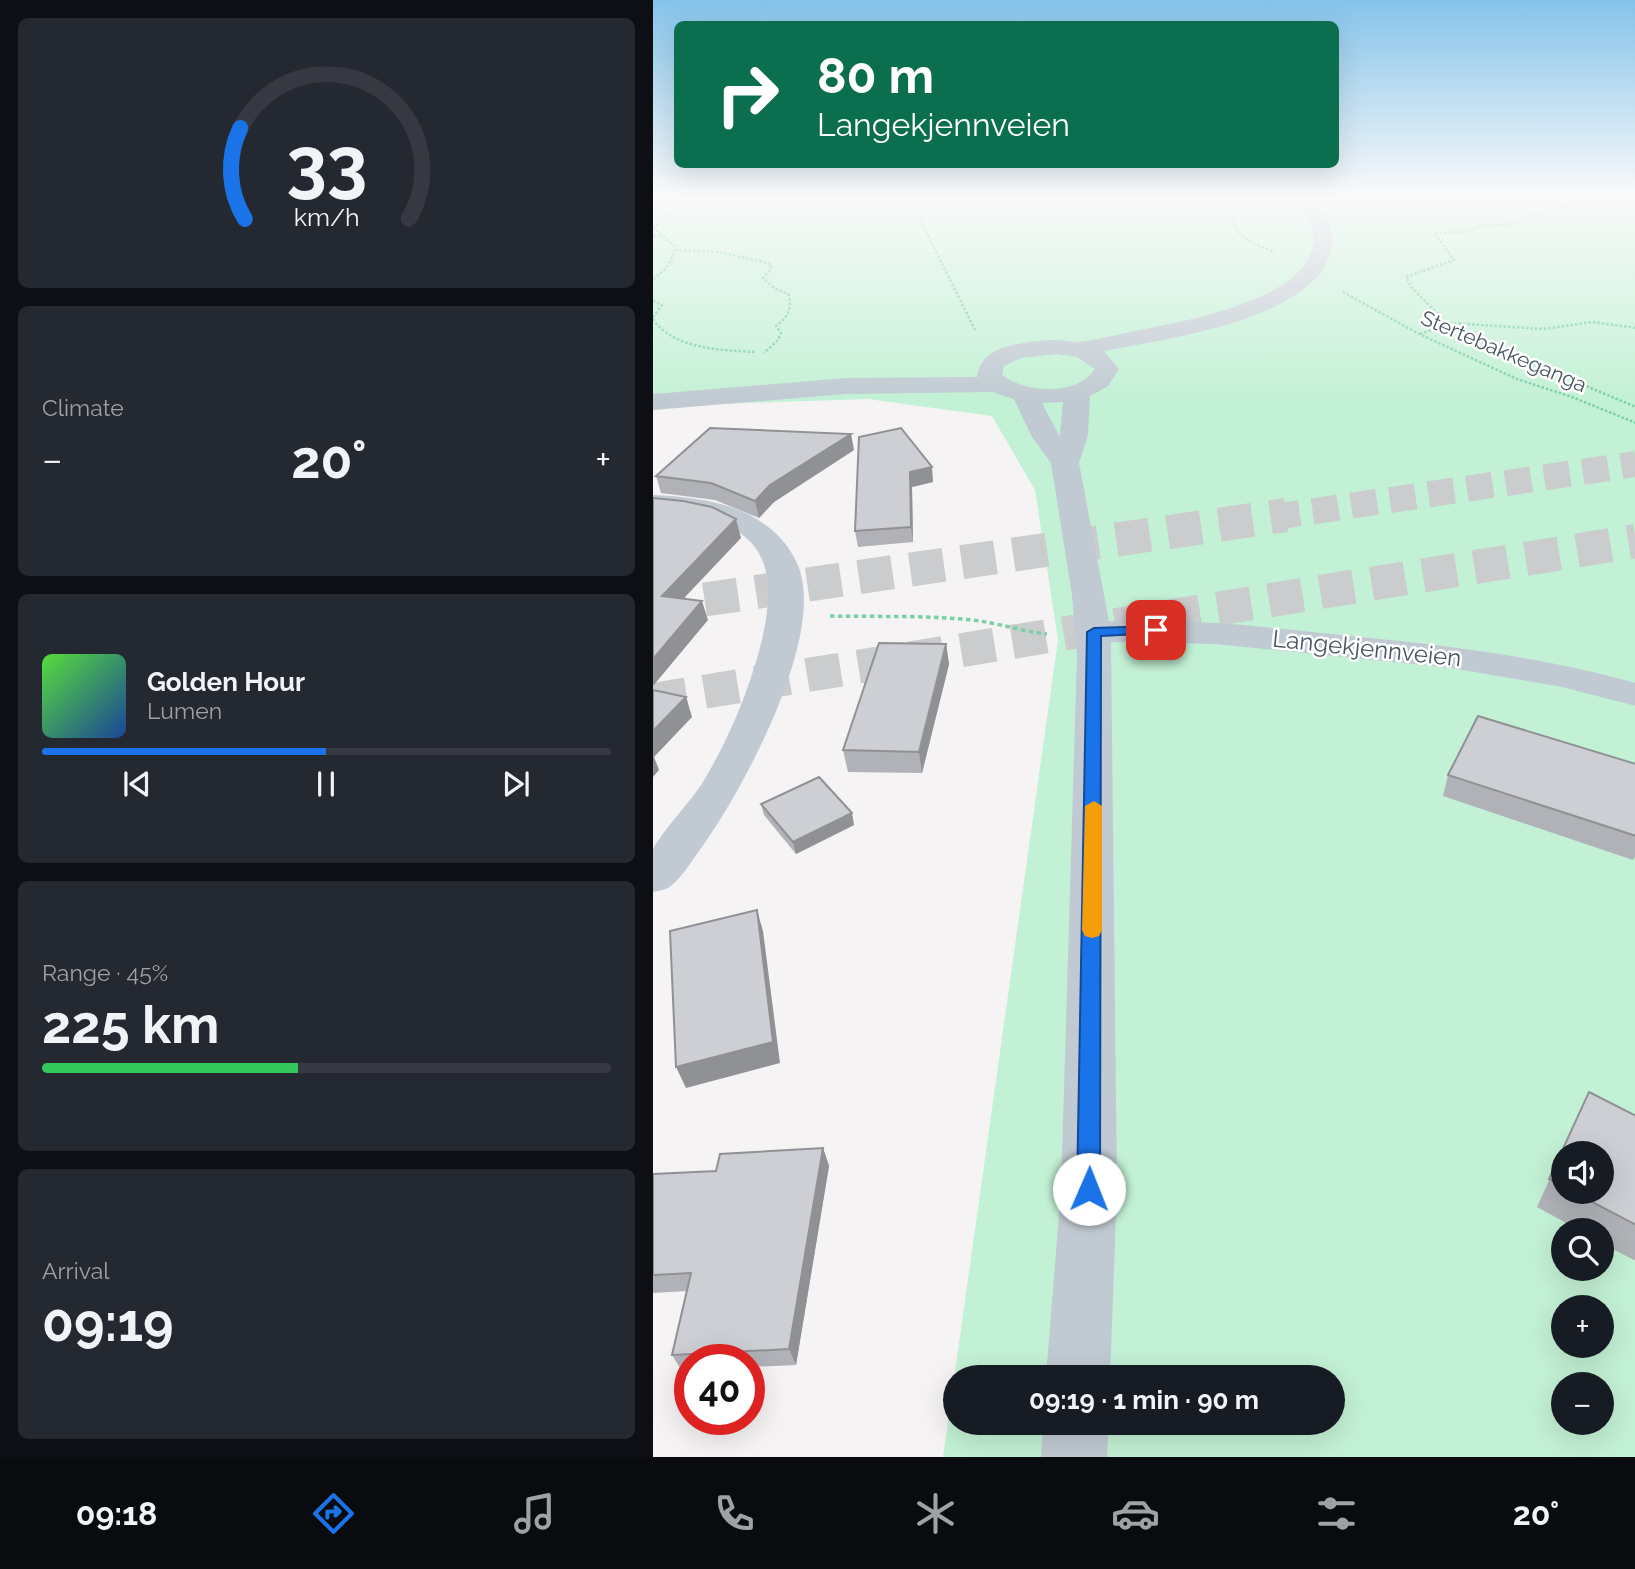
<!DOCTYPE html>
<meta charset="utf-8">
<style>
body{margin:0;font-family:Raleway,sans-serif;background:#242831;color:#f1f3f6;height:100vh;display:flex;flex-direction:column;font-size:26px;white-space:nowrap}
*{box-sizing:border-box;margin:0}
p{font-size:23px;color:#9ea1a6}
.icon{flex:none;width:38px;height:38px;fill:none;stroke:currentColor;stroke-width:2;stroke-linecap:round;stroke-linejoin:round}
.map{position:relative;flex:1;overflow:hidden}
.details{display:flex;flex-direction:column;gap:18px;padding:18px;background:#0d0f14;width:653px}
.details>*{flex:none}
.banner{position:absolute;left:21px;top:21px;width:665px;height:147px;border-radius:10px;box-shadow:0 7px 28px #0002;background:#0b6e4f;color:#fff;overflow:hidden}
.controls{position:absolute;left:898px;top:1141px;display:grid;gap:14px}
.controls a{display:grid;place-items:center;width:63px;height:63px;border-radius:50%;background:#171b24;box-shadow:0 7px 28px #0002;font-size:35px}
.speed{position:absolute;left:21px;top:1344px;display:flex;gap:14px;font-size:35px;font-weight:700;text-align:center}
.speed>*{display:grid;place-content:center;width:91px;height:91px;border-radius:50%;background:#171b24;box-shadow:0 7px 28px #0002;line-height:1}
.speed .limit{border:10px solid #d22;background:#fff;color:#111}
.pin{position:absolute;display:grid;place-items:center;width:60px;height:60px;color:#fff;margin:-30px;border-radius:14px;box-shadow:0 4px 10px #0006}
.me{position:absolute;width:77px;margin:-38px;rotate:1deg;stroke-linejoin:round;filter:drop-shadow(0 0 5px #0008)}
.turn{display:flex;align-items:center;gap:24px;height:147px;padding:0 28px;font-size:32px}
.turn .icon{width:91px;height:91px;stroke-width:2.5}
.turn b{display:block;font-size:49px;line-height:60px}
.big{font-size:52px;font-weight:700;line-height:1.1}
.details .card{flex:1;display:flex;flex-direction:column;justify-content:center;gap:10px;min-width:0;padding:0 24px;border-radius:10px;background:#242831}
.details .dial{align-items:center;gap:0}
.dial svg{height:182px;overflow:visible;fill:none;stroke:#363941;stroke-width:7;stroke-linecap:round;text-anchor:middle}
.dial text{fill:#f1f3f6;stroke:none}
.song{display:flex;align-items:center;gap:21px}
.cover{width:84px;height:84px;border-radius:10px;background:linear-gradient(135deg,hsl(110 70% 55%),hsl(220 70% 35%))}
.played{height:7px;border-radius:4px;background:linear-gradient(90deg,#1a73e8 50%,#363941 50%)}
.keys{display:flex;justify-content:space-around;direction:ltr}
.heat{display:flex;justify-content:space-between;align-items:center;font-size:38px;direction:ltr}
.charge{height:10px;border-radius:5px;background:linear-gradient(90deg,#34c759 45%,#363941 0)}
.trip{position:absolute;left:290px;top:1365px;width:402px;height:70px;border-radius:35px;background:#171b24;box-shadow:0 7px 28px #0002;font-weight:700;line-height:70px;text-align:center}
.tabs{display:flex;height:112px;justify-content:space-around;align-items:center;background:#090b0e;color:#9ea1a6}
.tabs .icon{width:49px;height:49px}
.tabs .current{color:#1a73e8}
.tabs b{font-size:32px;color:#f1f3f6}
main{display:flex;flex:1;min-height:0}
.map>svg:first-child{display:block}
</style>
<main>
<section class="details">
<div class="card dial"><svg viewBox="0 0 100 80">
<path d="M14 69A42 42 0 1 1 86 69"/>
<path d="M14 69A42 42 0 0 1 12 29" stroke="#1a73e8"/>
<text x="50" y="56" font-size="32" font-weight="700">33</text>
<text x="50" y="72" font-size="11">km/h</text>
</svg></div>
<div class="card"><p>Climate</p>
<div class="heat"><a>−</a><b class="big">20°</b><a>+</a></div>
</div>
<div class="card">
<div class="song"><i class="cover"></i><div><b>Golden Hour</b><p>Lumen</p></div></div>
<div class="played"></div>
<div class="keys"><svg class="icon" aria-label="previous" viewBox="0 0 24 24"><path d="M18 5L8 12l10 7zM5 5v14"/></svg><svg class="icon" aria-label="pause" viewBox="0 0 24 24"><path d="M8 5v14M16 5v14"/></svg><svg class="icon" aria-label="next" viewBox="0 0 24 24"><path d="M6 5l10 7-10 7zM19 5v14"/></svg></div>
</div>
<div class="card"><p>Range · 45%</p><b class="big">225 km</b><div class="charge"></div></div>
<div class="card"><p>Arrival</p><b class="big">09:19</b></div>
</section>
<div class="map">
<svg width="983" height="1457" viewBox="0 0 983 1457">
<rect width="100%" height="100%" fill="#f5f3f3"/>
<!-- green -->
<path fill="#c3f1d5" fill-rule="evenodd" d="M0,195h982v1262h-692l115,-817 -23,-150 -43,-74 -124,-17 -215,7zM910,1153h38v39h-38zM910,1230h38v39h-38zM910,1307h38v39h-38zM303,1377h378v46h-378zM910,1384h38v39h-38z"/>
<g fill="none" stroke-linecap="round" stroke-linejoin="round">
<!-- highway-tunnel-far1 -->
<path stroke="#caccce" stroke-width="26" stroke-dasharray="26 13" stroke-linecap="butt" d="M621,517l362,-53"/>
<!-- highway-tunnel -->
<g stroke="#caccce" stroke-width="34" stroke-dasharray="34 18" stroke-linecap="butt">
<path d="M0,607l633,-92"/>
<path d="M0,700l983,-159"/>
</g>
<!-- path-far1 -->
<g stroke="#7ad0a6" stroke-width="2.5" stroke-dasharray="2.5 2" stroke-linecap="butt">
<path d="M255,195l67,135"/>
<path d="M562,195c19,14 13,23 25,38 8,10 23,14 35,19"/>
<path d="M0,235l12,2"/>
<path d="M22,250l45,2 51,12 -1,6 -7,8 11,10 14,6c5,14 0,23 -12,32l5,7 -3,7 -14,13"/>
<path d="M0,279c13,-9 20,-17 22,-33l-21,-18 25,-25 -2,-8"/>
<path d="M690,292l76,42 98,45 55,18 64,26"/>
<path d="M0,301l9,4 -9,12"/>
<path d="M0,319c21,31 69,31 103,33"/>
<path d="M808,323l2,8 8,7 165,69"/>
<path d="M787,326l-4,-5 2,-7 -26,-26 -6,-11 48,-17 -20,-27 34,-1 15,-7h24l27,-11 90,-19"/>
<path d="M767,334l30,-11 94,6 48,-7 44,6"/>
</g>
<!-- path -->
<path stroke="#7ad0a6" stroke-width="3.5" stroke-dasharray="4.5 3.5" stroke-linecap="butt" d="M177,616c47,1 95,-1 142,4 26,3 49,11 75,14"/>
<!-- minor -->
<g fill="#c1cad2" fill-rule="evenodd">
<path d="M633,195h19c7,8 17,15 22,24 6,12 7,25 3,36 -24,67 -166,84 -226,96l15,18 -11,17 -18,10 -2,39 -9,28 30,158c74,-3 148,5 222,13 103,10 205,21 305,49v23l-74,-19 -111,-19 -235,-24 -105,-2 6,547 -7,188h-64l15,-188 16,-534 -5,-60 -21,-132 -19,-26 -18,-38 -22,-7 -147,2 -192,16v-16l192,-16 132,-1c2,-13 9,-23 22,-28 17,-6 38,-9 57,-9 7,0 14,2 21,2 21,-2 42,-8 63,-12 44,-9 197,-35 170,-106 -5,-11 -17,-19 -24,-29zM404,354l20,3 18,12c-19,28 -69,24 -93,6l2,-9 17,-8zM410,402l-3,33v2l-18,-34z"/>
<path d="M0,495c54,2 116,12 143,66 35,69 -55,233 -97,290 -8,11 -19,29 -31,37 -4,2 -11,3 -15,4 0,-13 0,-29 0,-42 2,-10 42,-54 50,-68 24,-40 42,-82 55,-127 28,-100 0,-139 -105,-142z"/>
<path d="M390,1423h66l-2,34h-66z"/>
</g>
</g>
<!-- wall -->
<g fill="#b0b2b7" fill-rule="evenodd">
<path d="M206,437l74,45 -21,5 1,55 -55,5 -3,-16z"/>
<path d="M201,450l-80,52 -15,16 -44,-18 -54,-7 -5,-17z"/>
<path d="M293,644l3,20 -27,109 -74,-1 -5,-22z"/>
<path d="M983,764v91l-3,5 -190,-64 5,-21z"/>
<path d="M108,804l93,21 -58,29 -32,-39z"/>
<path d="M936,1092l47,24v145l-35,-18v-13h-22l-42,-23zM910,1153h38v39h-38z"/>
<path d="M170,1148l6,18 -33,199 -47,2v-7h-59v10l-8,1 -10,-16 15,-64 -34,2v-119l63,-3z"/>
</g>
<!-- shaded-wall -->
<g fill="#909195">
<path d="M198,434l3,16 -80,52 -15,16 -4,-17 15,-16z"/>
<path d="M279,467l1,15 -21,5 1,55 -2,-15 -1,-55z"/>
<path d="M83,519l5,19 -73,77 -6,-19z"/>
<path d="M49,601l6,19 -55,66v-27z"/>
<path d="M293,644l3,20 -27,109 -3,-21z"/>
<path d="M33,697l6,20 -38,40 5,13 -6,7v-46z"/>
<path d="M199,813l2,12 -58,29 -3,-12z"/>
<path d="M104,910l6,21 17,132 -94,25 -10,-21z"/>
<path d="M170,1148l6,18 -33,199 -7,-16z"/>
</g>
<!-- building -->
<g fill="#cdcfd5" stroke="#909195" stroke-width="2">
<path d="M57,428l141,6 -81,51 -15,16 -44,-18 -55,-7z"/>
<path d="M248,428l31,39 -22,5 1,55 -56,4 4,-94z"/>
<path d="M0,498l30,3 29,6 24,12 -74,77 40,5 -49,58z"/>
<path d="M226,643l67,1 -27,108 -76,-2z"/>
<path d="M0,690l33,7 -33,34z"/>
<path d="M825,716l158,48v72l-188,-61z"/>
<path d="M166,777l33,36 -59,29 -32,-38z"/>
<path d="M104,910l16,132 -97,25 -6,-136z"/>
<path d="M936,1092l47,24v109l-63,-33h28v-39h-38v33l-14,-7z"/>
<path d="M170,1148l-34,201 -117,6 19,-82 -38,2v-101l63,-3 4,-17z"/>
</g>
<!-- sky -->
<linearGradient id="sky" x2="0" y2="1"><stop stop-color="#85c3ea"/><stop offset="0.49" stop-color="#fafafa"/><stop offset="1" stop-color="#fafafa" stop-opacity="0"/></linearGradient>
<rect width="983" height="399" fill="url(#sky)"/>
<!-- route -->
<path fill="#1a73e8" stroke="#114b97" stroke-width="2" d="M503,626l7,4 -2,3 -60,3 -1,553 -3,8 -8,3 -8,-3 -4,-8 10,-557 7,-4z"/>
<!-- slow -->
<path fill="#f59e0b" d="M441,801l8,5v124l-3,6 -7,2 -7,-2 -3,-6 3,-124z"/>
<g text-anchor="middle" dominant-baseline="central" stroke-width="5" stroke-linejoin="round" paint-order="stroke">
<!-- far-street labels -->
<g font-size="21" fill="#4a5661" stroke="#fff">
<text transform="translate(851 351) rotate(23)">Stertebakkeganga</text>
</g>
<!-- street labels -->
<g font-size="24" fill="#4a5661" stroke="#fff">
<text transform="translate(714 648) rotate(6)">Langekjennveien</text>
</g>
</g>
</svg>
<div class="controls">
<a><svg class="icon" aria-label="sound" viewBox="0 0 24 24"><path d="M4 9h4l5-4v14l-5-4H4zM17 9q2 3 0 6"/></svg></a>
<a><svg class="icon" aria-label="search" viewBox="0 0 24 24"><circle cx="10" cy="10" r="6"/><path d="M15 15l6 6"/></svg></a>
<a>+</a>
<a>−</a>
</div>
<div class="speed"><div class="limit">40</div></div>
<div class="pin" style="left:503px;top:630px;background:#d93025"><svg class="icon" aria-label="arrive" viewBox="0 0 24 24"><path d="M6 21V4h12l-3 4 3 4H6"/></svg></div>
<svg class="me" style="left:436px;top:1189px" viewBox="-20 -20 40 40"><circle r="19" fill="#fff"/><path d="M0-13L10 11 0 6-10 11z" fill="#1a73e8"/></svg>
<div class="trip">09:19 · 1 min · 90 m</div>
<div class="banner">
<div class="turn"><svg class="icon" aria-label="right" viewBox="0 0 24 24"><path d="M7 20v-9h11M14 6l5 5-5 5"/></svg><div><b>80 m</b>Langekjennveien</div></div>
</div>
</div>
</main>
<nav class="tabs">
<b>09:18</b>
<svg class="icon current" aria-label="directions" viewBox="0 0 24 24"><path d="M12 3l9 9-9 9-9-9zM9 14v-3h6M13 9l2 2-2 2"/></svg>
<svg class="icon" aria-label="music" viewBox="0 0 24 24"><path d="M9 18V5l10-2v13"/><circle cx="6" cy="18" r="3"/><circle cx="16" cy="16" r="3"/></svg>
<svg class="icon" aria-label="phone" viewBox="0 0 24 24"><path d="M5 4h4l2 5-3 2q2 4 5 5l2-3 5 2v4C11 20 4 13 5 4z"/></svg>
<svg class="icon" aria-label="climate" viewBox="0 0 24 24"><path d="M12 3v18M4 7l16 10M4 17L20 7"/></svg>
<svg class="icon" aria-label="car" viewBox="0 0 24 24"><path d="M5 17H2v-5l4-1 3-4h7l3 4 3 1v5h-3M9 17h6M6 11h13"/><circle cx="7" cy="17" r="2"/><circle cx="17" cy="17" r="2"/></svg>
<svg class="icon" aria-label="filters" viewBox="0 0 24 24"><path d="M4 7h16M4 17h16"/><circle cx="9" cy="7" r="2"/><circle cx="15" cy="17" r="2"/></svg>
<b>20°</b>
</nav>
